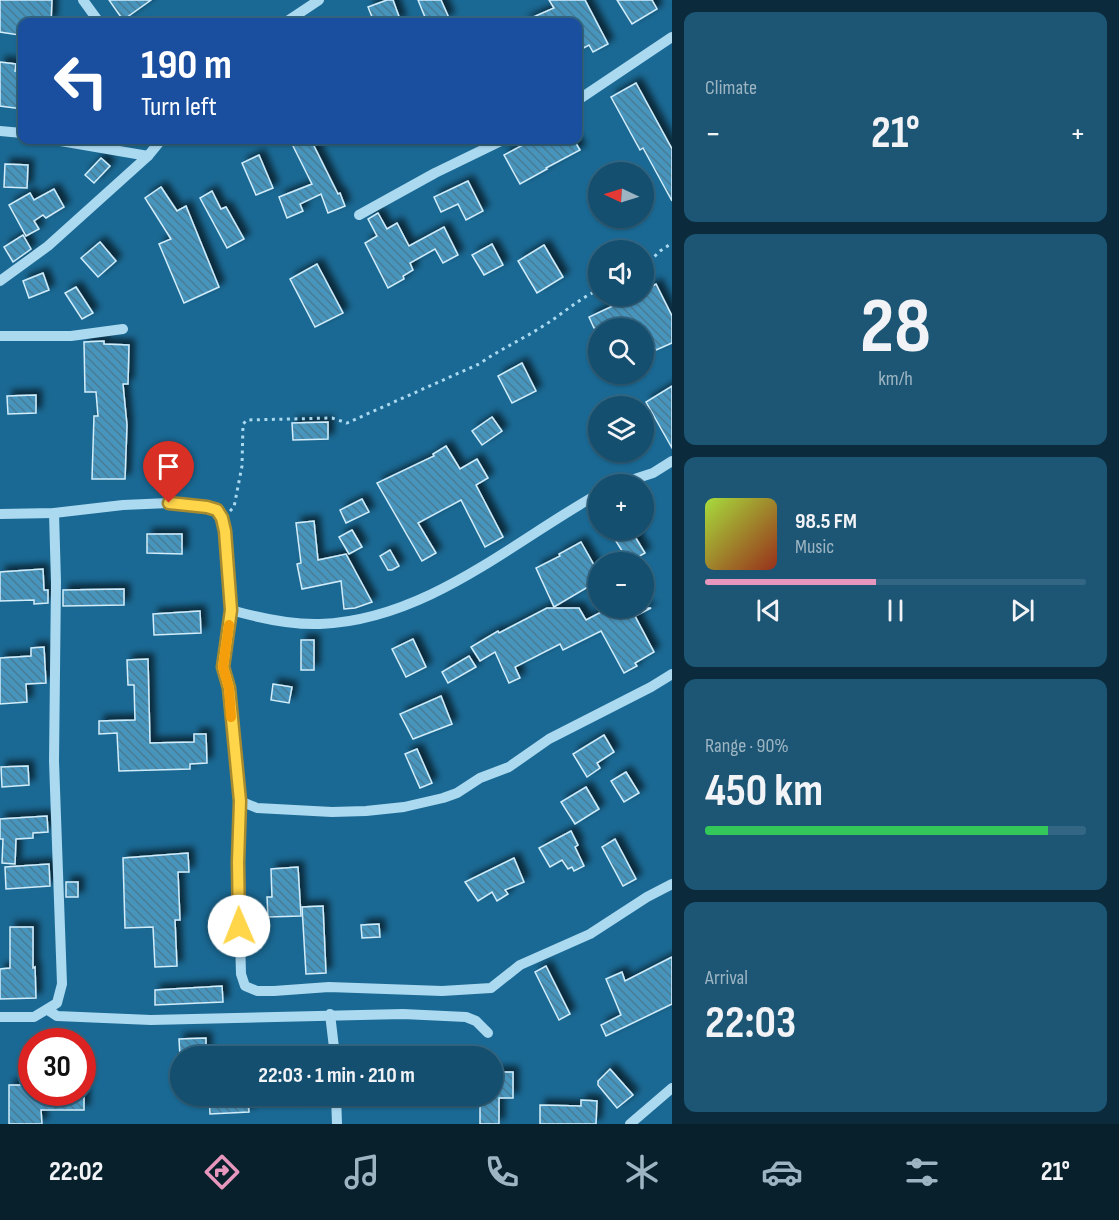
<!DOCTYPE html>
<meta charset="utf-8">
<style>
body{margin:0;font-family:"Sofia Sans Condensed",sans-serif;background:#1d5674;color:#f1f3f6;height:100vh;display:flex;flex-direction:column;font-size:22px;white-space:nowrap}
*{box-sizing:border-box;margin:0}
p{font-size:20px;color:#9db5c3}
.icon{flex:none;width:33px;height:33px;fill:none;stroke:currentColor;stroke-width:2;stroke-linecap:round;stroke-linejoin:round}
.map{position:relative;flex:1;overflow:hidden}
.drawer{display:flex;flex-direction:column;gap:12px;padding:12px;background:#0b2b3d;width:447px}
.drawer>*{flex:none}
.hud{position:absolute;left:18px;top:18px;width:564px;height:126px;border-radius:12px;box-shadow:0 2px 4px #0004,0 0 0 2px #336682;background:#1a4fa0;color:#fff;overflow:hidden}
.needle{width:39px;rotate:274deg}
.buttons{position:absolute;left:588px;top:162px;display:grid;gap:12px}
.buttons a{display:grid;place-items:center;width:66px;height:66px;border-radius:50%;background:#144f6f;box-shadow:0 2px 4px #0004,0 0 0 2px #336682;font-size:30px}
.speed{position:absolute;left:18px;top:1028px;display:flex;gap:12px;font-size:30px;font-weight:700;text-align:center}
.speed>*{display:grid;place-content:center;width:78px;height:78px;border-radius:50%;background:#144f6f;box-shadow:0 2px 4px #0004,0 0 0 2px #336682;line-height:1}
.speed .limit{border:9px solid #d22;background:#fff;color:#111}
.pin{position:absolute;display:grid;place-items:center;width:51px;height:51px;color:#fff;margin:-62px -26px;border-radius:50% 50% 50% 0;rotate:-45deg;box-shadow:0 0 6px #0007}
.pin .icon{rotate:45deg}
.me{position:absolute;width:66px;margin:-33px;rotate:359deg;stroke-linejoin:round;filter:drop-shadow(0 0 4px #0008)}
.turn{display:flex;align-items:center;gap:21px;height:126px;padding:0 24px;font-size:27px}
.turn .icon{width:78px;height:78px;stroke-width:2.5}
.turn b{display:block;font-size:42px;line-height:51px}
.big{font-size:45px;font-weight:700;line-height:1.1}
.drawer .tile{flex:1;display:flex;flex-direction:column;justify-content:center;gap:9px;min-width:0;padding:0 21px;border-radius:12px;background:#1d5674}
.drawer .dial{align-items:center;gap:0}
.dial b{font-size:78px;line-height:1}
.song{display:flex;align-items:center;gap:18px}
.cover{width:72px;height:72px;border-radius:9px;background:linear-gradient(135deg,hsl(80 70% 55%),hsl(10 70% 35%))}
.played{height:6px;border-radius:3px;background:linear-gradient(90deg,#e797bd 45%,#336682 45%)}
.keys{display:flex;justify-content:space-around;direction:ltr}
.heat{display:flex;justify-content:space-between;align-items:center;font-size:33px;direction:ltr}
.charge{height:9px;border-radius:4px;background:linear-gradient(90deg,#34c759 90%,#336682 0)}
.trip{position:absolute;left:170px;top:1046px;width:333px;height:60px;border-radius:30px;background:#144f6f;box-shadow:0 2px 4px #0004,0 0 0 2px #336682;font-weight:700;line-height:60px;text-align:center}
.tabs{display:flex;height:96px;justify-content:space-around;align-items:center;background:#08202c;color:#9db5c3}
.tabs .icon{width:42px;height:42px}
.tabs .active{color:#e797bd}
.tabs b{font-size:27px;color:#f1f3f6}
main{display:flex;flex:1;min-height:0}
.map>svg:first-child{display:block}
</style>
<main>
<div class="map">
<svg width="672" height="1124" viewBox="0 0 672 1124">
<defs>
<pattern id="building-back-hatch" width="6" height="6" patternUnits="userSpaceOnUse" patternTransform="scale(1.5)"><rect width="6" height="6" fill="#4794bd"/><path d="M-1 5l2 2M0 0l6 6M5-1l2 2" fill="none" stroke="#497b95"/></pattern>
<filter id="shadow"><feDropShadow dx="5.5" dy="-5.5" stdDeviation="3" flood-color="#0009"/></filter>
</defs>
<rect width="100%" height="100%" fill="#1a6994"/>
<!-- building -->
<g fill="url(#building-back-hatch)" stroke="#d1edfb" stroke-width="1.5" filter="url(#shadow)">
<path d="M0,0h52l-1,22h-30l-2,13 -19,-3z"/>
<path d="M109,0h42l-28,20z"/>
<path d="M387,0h6l8,22h-27l-6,-15z"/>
<path d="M418,0h23l8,18 -12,4h-10z"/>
<path d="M549,0h36l23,44 -15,8 -4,-7 -11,6v-29h-56l32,-14z"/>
<path d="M617,0h35l5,9 -25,15z"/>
<path d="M0,62l16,2 -1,7 7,1v37l-22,-3z"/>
<path d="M636,83l36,66v52l-29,-53 -3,2 -29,-53z"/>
<path d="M290,140h21l27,54 2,-1 5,13 -17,7 -7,-19 -21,10 3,7 -16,7 -8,-21 33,-13z"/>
<path d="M532,140h42l6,10 -34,18 1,1 -27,15 -16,-29z"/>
<path d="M259,155l14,33 -17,7 -14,-32z"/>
<path d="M101,158l9,8 -16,17 -9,-8z"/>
<path d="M5,164l23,1 -1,23 -23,-1z"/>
<path d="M468,181l15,30 -17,9 -8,-16 -17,8 -7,-15z"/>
<path d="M161,187l16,24 9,-5 33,81 -35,16 -25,-59 12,-5 -26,-41z"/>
<path d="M54,189l10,18 -18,11 -3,-3 -9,6 5,8 -13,7 -17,-31 21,-12 4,7z"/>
<path d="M212,191l9,18 5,-2 18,32 -17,9 -27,-50z"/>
<path d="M378,213l9,16 10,-6 12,23 35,-19 14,28 -15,8 -8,-14 -25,14 3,7 -10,6 1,3 -16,9 -23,-45 12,-7 -9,-17z"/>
<path d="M23,235l8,14 -18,13 -9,-15z"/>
<path d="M100,242l16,19 -18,16 -17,-19z"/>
<path d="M492,244l11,21 -19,10 -12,-20z"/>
<path d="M544,245l19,32 -26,16 -19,-32z"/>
<path d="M317,264l26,49 -28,14 -25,-48z"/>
<path d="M43,273l6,17 -20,8 -6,-17z"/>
<path d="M656,284l16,32v27l-16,7 -11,-22h-51l-5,-11 45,-21h10v-5z"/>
<path d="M76,287l17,26 -11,6 -17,-26z"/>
<path d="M104,341v3l25,1 -1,39h-5l4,41 -2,54h-33l2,-63h4l-2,-24h-11l-1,-50z"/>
<path d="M522,363l14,28 -24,12 -14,-27z"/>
<path d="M672,386v62l-26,-46z"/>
<path d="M36,395v18l-28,1 -1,-18z"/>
<path d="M492,417l10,14 -20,14 -10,-14z"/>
<path d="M328,422v17l-35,1 -1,-17z"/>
<path d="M446,446l14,23 17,-10 11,19 -12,7 27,52 -18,10 -24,-47 -43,23 18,30 -14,8 -45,-78 57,-27 -1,-2z"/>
<path d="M362,499l7,13 -23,11 -6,-13z"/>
<path d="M314,521l4,39 28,-6 26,48 -17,6 -11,1 -3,-28 -39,8 -5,-25 4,-1 -5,-40z"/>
<path d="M352,530l10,17 -13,7 -10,-17z"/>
<path d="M609,530h22l14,23 -16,9z"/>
<path d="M147,534h35v20l-35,-1z"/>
<path d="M581,542l17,30v9l-44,26 -18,-39 24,-12 -1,-2z"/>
<path d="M390,550l9,16 -7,4h-4l-8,-14z"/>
<path d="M43,569l1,21h4v13l-14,1v-4l-34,1v-29z"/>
<path d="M124,589v16l-61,1v-16z"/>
<path d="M547,608h32l7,12 23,-12h42l-16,8 19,36 -19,11 2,3 -13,7 -23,-42 -38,19 -3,-6 -45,23 5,11 -11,5 -14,-31 -15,9 -9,-14 27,-16 1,2z"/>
<path d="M200,611l1,22 -47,2 -1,-21z"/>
<path d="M413,639l13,28 -20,10 -14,-28z"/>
<rect x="301" y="640" width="13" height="30"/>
<path d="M44,647l2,36 -20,1 1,18 -27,2v-46l31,-2v-8z"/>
<path d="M469,656l7,11 -28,16 -6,-11z"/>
<path d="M148,659l2,84 44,-1v-8h12l1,29 -17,1v5l-71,2 -2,-38 -18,1v-13l36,-1 -1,-35h-6l-1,-25z"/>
<path d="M273,684l19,3 -3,16 -18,-3z"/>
<path d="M441,696l11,28 -39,15 -13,-25z"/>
<path d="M604,735l10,17 -17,11 3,5 -13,9 -14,-23z"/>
<path d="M417,749l15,34 -12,5 -15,-34z"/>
<path d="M28,766l1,19 -27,2 -1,-20z"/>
<path d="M626,772l13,21 -15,9 -13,-21z"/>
<path d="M586,787l13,22 -24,15 -14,-22z"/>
<path d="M47,816l1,16 -15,1v5l-17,1 -1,25 -13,-1 1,-24h-3v-20z"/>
<path d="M571,831l7,14 -3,2 9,19 -10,5 -2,-4 -4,2 -6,-9 -12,7 -11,-19z"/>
<path d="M615,839l21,40 -13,7 -21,-39z"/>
<path d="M188,853l1,19h-11l2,48h-5l2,46 -22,1 -2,-40 -28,1 -2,-70z"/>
<path d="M514,858l10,24 -19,8 3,4 -11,7 -5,-9 -14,9 -13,-19z"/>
<path d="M49,864l1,22 -44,3 -1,-22z"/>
<path d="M298,867l3,49 -33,1 -1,-20h5l-1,-28z"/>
<rect x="66" y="882" width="12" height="15"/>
<path d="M323,906l3,67 -20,1 -4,-67z"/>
<path d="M379,924l1,13 -18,1 -1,-13z"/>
<path d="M10,927h23v41l2,-1 1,31 -36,1v-30l10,-1z"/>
<path d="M672,957v47l-66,32 -5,-11 20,-10 -15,-36 16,-7 3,9z"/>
<path d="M546,966l24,48 -11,6 -24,-48z"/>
<path d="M222,986l1,16 -68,3v-15z"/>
<path d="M206,1038v18h-26l-1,-17z"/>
<path d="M610,1069l23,26 -16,13 -19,-23v-4z"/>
<path d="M492,1072h21v26h-14v26h-19v-29h12z"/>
<path d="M9,1085h23v7h52v18h-43l1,14h-33z"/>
<path d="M240,1095h8l1,17 -39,2 -1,-18z"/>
<path d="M295,1095h23v12h-22z"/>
<path d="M581,1100l16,1 -1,23h-56v-19l41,1z"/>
</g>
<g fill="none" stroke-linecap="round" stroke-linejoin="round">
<!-- path -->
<g stroke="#abd9f0" stroke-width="3" stroke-dasharray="3 4.5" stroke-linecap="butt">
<path d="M644,267l16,-16 12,-8"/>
<path d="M230,511l4,-4 8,-41 1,-42 4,-4 85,-2 15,5 132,-59c20,-14 40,-23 61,-36 20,-12 37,-28 58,-38"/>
</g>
<!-- minor -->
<g stroke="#abd9f0" stroke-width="10">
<path d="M83,0l16,22"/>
<path d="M286,22l33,-22"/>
<path d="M578,100l94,-63"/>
<path d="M0,131l22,2"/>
<path d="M55,140l93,16"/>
<path d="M359,215l76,-42 68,-33"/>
<path d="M0,281l48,-35 100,-90 13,-16"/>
<path d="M0,336h71l52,-7"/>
<path d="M619,484l34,-11 19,-12"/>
<path d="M0,514l54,-1 69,-8 46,-2 37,4 11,3 5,8 3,13 6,79 -8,57 6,21 11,113 -2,62 3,111 4,12 12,5h17l55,-4 113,4 49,-3 29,-23 70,-31 57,-37 25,-13"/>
<path d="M231,610c28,8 60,15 89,14 106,-4 191,-81 278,-130"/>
<path d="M240,801l17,7 75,4 34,-1 38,-4 39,-9 14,-5 23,-15 29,-11 40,-28 102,-52 21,-13"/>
<path d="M48,1010l9,6 94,4 252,-6 63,3 10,4 12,12"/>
<path d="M330,1014l5,42"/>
<path d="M0,1017h34l23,-14 5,-19 -8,-223 2,-179 -2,-69"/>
<path d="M336,1095l1,29"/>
<path d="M630,1124l42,-36"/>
</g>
</g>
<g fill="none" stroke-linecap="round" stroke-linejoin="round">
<defs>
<path id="route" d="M169,503l38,4 10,3 5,8 3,13 6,79 -8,57 6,21 11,113 -2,61 1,64"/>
</defs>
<!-- route casing -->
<use href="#route" stroke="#a68a30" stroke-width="15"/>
<!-- route -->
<use href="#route" stroke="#ffd54a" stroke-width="10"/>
<!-- slow -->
<path stroke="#f59e0b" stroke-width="10" d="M229,625l-6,42 6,21 2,29"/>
</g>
</svg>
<div class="buttons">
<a><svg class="needle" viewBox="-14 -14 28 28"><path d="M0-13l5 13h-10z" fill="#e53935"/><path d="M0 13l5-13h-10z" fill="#9db5c3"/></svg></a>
<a><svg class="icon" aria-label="sound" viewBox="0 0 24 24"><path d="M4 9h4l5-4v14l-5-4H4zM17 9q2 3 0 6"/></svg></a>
<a><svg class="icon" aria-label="search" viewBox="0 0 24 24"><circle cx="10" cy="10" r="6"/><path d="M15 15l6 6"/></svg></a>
<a><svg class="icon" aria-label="layers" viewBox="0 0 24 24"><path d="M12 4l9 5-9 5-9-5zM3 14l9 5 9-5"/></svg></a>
<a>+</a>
<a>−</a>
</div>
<div class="speed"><div class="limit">30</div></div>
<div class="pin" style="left:169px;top:503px;background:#d93025"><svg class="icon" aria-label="arrive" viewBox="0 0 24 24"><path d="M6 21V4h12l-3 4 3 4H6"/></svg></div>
<svg class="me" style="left:239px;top:926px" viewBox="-20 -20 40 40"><circle r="19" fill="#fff"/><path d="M0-13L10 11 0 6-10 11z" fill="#ffd54a"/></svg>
<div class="trip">22:03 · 1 min · 210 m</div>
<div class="hud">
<div class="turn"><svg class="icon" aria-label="left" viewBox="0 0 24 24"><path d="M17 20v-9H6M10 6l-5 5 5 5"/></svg><div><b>190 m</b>Turn left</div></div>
</div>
</div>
<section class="drawer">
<div class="tile"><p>Climate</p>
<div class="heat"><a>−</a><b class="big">21°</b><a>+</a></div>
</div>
<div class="tile dial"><b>28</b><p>km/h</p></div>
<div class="tile">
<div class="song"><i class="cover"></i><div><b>98.5 FM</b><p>Music</p></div></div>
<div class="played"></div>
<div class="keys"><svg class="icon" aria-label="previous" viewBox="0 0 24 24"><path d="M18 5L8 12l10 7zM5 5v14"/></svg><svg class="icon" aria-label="pause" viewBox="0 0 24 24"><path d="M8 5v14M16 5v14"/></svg><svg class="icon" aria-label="next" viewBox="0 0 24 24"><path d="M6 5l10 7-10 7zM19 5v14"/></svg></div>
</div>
<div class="tile"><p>Range · 90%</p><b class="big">450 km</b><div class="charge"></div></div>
<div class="tile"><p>Arrival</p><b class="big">22:03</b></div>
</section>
</main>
<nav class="tabs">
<b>22:02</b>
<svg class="icon active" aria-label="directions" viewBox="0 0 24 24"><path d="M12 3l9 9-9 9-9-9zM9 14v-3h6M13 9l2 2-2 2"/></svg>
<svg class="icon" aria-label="music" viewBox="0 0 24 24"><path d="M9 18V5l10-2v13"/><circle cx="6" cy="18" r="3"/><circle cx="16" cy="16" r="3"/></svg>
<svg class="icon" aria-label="phone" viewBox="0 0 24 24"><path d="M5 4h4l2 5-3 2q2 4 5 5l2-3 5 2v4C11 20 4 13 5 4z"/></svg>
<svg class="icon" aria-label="climate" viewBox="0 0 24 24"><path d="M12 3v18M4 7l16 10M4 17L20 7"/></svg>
<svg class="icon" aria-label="car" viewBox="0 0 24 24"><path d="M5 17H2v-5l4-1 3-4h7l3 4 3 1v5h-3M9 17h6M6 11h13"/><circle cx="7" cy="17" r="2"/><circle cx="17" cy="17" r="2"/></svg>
<svg class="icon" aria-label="filters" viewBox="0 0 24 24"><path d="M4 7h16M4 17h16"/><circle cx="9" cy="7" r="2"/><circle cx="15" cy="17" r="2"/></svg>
<b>21°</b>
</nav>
